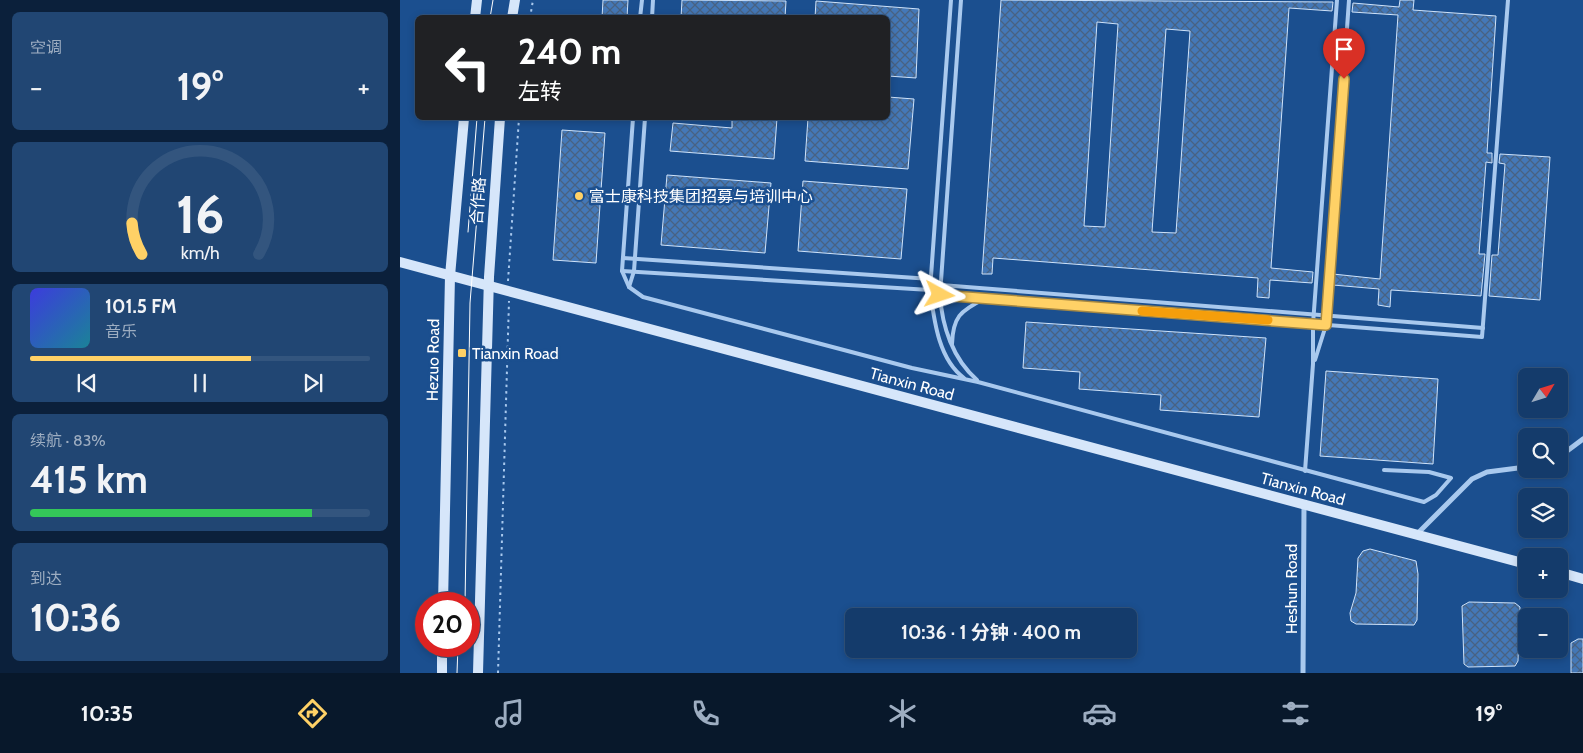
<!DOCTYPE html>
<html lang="zh">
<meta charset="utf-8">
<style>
body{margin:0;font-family:Cabin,"Noto Sans SC",sans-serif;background:#214673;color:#f1f3f6;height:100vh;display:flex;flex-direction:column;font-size:19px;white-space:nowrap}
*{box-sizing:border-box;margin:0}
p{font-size:16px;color:#9dadc1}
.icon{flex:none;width:28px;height:28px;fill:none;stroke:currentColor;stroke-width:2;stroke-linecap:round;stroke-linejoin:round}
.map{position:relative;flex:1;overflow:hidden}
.panel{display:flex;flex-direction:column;gap:12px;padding:12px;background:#0b203b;width:400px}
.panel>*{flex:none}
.guide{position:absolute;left:15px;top:15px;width:475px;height:105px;border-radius:8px;box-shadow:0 2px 8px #0003,0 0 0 1px #33557e;background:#202124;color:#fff;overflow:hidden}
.needle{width:32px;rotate:52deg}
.tools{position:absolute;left:1118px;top:368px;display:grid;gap:10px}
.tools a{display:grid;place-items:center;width:50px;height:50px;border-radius:8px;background:#143b6b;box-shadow:0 2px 8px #0003,0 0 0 1px #33557e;font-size:25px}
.speed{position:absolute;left:15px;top:592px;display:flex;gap:10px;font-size:25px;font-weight:700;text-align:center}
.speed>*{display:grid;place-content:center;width:65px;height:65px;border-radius:50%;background:#143b6b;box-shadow:0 2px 8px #0003,0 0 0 1px #33557e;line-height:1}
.speed .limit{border:8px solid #d22;background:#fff;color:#111}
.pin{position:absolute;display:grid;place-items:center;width:42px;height:42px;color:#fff;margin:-51px -21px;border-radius:50% 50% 50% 0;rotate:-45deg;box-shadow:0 0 5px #0007}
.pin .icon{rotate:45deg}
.me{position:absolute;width:55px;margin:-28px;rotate:95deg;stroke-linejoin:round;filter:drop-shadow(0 0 4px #0008)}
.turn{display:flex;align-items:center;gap:18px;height:105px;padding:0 20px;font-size:22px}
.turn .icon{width:65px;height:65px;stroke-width:2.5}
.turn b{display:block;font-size:35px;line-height:42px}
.big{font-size:38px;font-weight:700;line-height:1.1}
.panel .tile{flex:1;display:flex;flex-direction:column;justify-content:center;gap:8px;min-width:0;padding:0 18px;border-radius:8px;background:#214673}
.panel .dial{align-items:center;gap:0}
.dial svg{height:130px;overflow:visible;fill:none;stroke:#33557e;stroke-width:7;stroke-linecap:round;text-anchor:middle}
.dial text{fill:#f1f3f6;stroke:none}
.song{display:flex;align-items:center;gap:15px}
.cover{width:60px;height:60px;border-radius:8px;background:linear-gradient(135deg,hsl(240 70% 55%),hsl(190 70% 35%))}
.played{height:5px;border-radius:2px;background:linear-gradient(90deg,#ffd166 65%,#33557e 65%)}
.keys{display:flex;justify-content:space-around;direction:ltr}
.heat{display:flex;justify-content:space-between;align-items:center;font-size:28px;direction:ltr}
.charge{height:8px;border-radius:4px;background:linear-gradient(90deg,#34c759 83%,#33557e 0)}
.trip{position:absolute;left:445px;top:608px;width:292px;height:50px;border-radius:8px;background:#143b6b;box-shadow:0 2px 8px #0003,0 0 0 1px #33557e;font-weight:700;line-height:50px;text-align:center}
.tabs{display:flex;height:80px;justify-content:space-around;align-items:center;background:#08182b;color:#9dadc1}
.tabs .icon{width:35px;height:35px}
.tabs .on{color:#ffd166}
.tabs b{font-size:22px;color:#f1f3f6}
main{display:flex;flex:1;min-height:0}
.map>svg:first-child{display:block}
</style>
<main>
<section class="panel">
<div class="tile"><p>空调</p>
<div class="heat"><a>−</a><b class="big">19°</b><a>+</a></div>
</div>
<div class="tile dial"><svg viewBox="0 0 100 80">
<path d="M14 69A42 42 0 1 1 86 69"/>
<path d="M14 69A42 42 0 0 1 8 50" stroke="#ffd166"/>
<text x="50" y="56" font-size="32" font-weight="700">16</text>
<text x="50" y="72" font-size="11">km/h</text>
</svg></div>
<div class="tile">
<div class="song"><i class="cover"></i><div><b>101.5 FM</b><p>音乐</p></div></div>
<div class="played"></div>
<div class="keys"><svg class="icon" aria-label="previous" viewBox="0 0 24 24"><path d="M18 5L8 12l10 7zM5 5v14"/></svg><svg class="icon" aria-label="pause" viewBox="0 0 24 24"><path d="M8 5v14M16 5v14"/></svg><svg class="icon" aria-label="next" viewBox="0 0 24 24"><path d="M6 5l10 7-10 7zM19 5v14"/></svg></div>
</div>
<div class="tile"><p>续航 · 83%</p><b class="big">415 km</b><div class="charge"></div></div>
<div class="tile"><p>到达</p><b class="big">10:36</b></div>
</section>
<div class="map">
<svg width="1183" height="673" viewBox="0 0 1183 673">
<defs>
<pattern id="building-cross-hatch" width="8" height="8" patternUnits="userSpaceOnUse" patternTransform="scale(1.25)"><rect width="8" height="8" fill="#4478b7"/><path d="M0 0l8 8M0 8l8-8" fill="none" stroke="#486282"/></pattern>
</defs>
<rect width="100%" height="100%" fill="#1b4f8f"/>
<!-- building -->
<g fill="url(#building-cross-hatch)" stroke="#cfe3fa" fill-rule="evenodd">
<path d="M203,0h25l-1,18h-25z"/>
<path d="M282,0l104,1 -1,17h-104z"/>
<path d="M601,0l332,2 -1,9 -43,-3 -18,260 42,4 -1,11 -42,-3 -1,18 -12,-1 1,-19 -265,-20 -1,16h-10zM697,22l21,2 -13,203 -21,-1zM766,29l24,2 -14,202 -24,-1z"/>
<path d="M1000,0h14l-1,10 83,6 -9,137h5v10l-6,-1 -7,92h6l-4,42 -90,-6 -1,17 -12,-2 1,-16 -46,-4v-11l47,5 18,-264 -46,-3 1,-9 46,4z"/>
<path d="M416,1l103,8 -3,69 -28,-2v-58h-73z"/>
<path d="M488,97l26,2 -6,70 -103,-8 3,-43h80z"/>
<path d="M332,118h45l-3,41 -104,-8 3,-28 59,5z"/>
<path d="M162,130l43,3 -9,130 -43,-3z"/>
<path d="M1100,154l50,3 -10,143 -51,-4 3,-41h6l7,-91 -6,-1z"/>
<path d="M267,175l104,8 -6,70 -104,-8z"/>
<path d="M403,181l104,8 -6,70 -103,-8z"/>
<path d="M626,322l240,16 -7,79 -99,-7 1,-15 -82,-6 1,-17 -57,-4z"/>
<path d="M926,371l112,8 -5,85 -113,-8z"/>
<path d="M970,549l46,12 2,13 -1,46 -3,5 -58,-1 -5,-3 -1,-8 6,-20 2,-35 5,-7z"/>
<path d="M1069,602l46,1 5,4 -2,54 -3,5 -47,1 -4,-3 -2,-58z"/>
<path d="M1178,639h5v34h-12v-30z"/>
</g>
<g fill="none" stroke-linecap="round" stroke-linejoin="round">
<!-- path -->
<g stroke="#a9c9ee" stroke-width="2" stroke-dasharray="2.5 4" stroke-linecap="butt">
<path d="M130,18l3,-18"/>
<path d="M84,181l1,-6"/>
<path d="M108,281l11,-163"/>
<path d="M98,673l11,-372"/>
</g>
<!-- lane -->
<g stroke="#a9c9ee" stroke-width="4">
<path d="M551,0l-21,290c4,29 8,69 34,88"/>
<path d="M561,0l-21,295c2,32 13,64 37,85"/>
<path d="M240,18l2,-18"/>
<path d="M252,18l1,-18"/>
<path d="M233,118l-11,153 7,16 14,10 269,71 66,14 446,120 12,-7 15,-17 -22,-6 -45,-2"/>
<path d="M223,258l308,21 10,6 542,43"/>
<path d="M222,271l308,19 10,5 542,42 26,-337"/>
<path d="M229,287l5,-16 11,-153"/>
<path d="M552,344c1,-27 8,-33 32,-45"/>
<path d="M915,360l11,-35 23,-325"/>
<path d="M905,471l8,-107v-40l24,-324"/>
</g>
<!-- street -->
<g stroke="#a9c9ee" stroke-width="5">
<path d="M1159,457l24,-18"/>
<path d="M1017,534l55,-55 15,-7 39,-5"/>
<path d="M903,673l1,-168"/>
</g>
<!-- secondary -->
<g stroke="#d6e6fa" stroke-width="10">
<path d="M75,18l2,-18"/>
<path d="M112,18l3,-18"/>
<path d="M0,262l1126,302"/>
<path d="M1159,572l24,7"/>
<path d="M43,604l7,-328 14,-158"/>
<path d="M42,673v-27"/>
<path d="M78,673l11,-396 11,-159"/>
</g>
<!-- tram -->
<g stroke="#fff" stroke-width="1">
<path d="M90,18l3,-18"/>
<path d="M68,232l9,-114"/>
<path d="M65,604l5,-301 15,-185"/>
<path d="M57,673l1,-27"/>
</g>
</g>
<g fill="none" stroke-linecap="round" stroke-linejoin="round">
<defs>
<path id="route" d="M540,295l386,30 18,-246"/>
</defs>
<!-- route casing -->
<use href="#route" stroke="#a68842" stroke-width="12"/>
<!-- route -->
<use href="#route" stroke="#ffd166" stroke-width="9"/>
<!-- slow -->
<path stroke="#f59e0b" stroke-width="9" d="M742,311l126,9"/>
</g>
<!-- markers -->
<g fill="#ffd166" stroke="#1b4f8f" stroke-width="2">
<circle cx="179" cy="196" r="5"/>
<rect x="57" y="348" width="10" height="10" rx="2.5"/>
</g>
<g text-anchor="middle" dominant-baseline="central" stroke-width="5" stroke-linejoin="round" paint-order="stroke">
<!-- poi labels -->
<g font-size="16" fill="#fff" stroke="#1b4f8f" text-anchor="start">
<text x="189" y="196">富士康科技集团招募与培训中心</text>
<text x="72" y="353">Tianxin Road</text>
</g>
<!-- street labels -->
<g font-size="16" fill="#fff" stroke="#1b4f8f">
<text transform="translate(78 201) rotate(-86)">合作路</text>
<text transform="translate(33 360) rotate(-89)">Hezuo Road</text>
<text transform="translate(512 384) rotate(15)">Tianxin Road</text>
<text transform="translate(903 489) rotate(15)">Tianxin Road</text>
<text transform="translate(891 589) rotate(-90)">Heshun Road</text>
</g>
</g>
</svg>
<div class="tools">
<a><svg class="needle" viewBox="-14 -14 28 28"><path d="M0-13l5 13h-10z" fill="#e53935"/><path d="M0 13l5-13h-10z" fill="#9dadc1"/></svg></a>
<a><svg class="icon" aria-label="search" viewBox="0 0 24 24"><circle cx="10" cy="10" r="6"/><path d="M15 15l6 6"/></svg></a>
<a><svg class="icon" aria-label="layers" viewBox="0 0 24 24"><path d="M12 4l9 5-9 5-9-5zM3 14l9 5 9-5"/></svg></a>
<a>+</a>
<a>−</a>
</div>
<div class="speed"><div class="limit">20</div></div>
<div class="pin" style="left:944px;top:79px;background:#d93025"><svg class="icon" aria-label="arrive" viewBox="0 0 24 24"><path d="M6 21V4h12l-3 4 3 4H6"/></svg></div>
<svg class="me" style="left:540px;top:295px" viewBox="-20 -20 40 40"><path d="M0-17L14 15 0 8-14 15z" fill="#ffd166" stroke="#fff" stroke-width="4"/></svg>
<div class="trip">10:36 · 1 分钟 · 400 m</div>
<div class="guide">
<div class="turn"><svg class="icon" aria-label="left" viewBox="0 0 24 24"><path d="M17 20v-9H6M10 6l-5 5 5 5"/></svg><div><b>240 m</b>左转</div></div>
</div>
</div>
</main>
<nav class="tabs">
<b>10:35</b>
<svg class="icon on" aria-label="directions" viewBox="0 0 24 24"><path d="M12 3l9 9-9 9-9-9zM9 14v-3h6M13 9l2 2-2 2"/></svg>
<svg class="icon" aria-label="music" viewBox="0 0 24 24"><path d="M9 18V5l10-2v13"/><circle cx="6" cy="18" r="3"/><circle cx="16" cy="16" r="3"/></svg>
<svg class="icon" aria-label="phone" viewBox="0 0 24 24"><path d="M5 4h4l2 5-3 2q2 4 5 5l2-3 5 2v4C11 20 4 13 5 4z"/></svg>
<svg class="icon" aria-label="climate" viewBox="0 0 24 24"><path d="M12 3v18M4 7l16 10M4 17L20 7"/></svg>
<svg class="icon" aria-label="car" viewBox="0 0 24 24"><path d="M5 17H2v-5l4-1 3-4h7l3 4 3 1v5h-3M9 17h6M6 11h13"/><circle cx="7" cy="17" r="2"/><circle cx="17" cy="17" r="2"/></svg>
<svg class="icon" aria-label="filters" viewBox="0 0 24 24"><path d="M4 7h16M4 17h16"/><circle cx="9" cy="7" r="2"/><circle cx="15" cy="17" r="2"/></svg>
<b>19°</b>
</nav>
